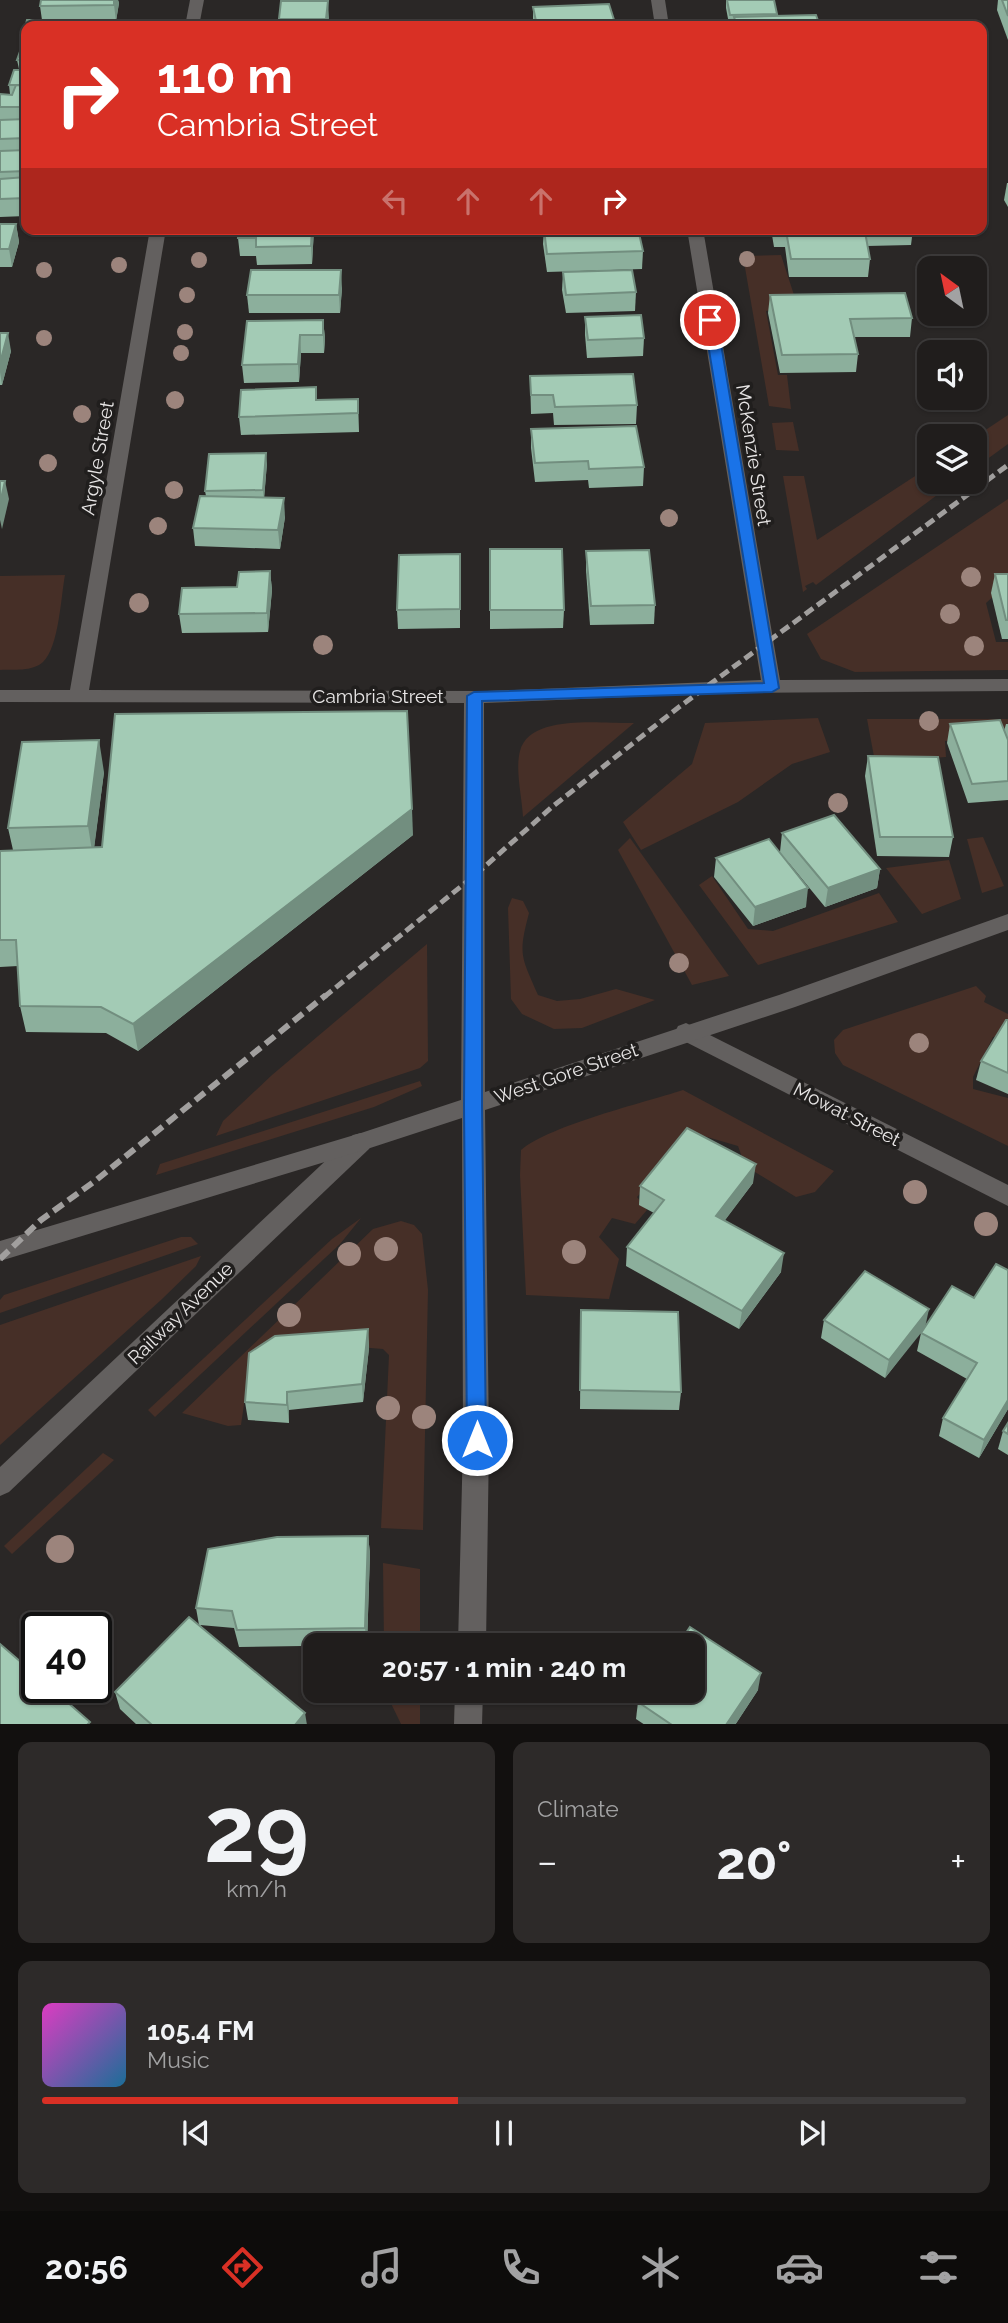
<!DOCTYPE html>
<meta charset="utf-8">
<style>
body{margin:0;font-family:Raleway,sans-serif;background:#2d2a29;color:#f1f3f6;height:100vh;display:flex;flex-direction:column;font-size:26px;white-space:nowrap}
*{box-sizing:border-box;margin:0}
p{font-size:23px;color:#a2a2a3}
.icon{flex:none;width:38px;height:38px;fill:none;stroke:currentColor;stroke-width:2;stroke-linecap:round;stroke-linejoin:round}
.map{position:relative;height:1724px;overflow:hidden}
.details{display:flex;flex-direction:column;gap:18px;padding:18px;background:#12100f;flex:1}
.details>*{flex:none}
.hud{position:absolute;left:21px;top:21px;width:966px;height:214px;border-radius:14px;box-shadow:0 2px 5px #0004,0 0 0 2px #3d3b3b;background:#d93025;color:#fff;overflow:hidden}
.needle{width:46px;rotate:327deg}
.controls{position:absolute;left:917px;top:256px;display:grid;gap:14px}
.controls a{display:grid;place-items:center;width:70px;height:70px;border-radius:14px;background:#201d1c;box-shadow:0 2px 5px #0004,0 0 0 2px #3d3b3b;font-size:35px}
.speed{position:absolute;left:21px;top:1612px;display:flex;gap:14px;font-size:35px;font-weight:700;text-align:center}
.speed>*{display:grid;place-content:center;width:91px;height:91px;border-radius:50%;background:#201d1c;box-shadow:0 2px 5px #0004,0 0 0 2px #3d3b3b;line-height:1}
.speed .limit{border:4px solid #111;border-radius:10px;background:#fff;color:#111}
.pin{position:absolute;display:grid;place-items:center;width:60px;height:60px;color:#fff;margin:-30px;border:4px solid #fff;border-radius:50%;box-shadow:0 2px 7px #0007}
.me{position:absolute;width:77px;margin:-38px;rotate:0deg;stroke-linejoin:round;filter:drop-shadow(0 0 5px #0008)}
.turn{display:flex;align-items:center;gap:24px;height:147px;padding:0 21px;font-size:32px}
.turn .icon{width:91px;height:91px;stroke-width:2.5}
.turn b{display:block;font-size:49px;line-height:60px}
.lanes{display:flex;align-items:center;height:66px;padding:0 21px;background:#0003;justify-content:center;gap:35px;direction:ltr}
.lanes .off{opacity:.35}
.big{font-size:52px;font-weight:700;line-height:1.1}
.details .widget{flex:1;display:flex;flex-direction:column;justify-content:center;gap:10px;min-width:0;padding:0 24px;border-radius:14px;background:#2d2a29}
.details .dial{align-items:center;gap:0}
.dial b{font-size:91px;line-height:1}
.song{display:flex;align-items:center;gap:21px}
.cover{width:84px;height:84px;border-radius:10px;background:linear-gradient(135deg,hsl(310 70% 55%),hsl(200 70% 35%))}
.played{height:7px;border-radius:4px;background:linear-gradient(90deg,#d93025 45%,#3d3b3b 45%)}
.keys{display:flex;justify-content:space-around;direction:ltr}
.heat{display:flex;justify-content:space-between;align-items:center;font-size:38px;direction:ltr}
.details .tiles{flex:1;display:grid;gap:18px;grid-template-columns:1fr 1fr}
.widget:last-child{grid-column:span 2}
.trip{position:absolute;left:303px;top:1633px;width:402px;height:70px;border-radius:14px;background:#201d1c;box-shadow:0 2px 5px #0004,0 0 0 2px #3d3b3b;font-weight:700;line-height:70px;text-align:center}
.dock{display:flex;height:112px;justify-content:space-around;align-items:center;background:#0d0c0b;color:#a2a2a3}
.dock .icon{width:49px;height:49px}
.dock .active{color:#d93025}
.dock b{font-size:32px;color:#f1f3f6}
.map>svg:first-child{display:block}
</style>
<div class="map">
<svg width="1008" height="1725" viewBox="0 0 1008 1725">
<rect width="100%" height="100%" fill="#2a2726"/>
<!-- green -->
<g fill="#462f27">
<path d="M781,255l13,40 -5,12 -23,4 12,64h9l4,34 -22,-3 -26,-150z"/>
<path d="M1008,415v29l-33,24v-31z"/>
<path d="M793,422l6,29 -23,-1 -4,-27z"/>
<path d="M929,467v14h27l-140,104 -3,-3 -8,4 2,3 -4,3 -20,-116h21l13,64z"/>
<path d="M1008,499v84l-22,20 10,39h12v28l-153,2 -34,-13 -14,-25z"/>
<path d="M65,575c-4,21 -6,72 -22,87 -11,10 -29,7 -43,8v-94z"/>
<path d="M818,718l12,34 -38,12 -54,38 -97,48 -18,-28 69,-58 13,-41z"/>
<path d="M867,719h141v20l-63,2 1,16 -71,5z"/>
<path d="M634,723l-111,94c-1,-20 -8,-47 -3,-66 10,-38 83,-27 114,-28z"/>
<path d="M983,837l21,49 -22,7 -15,-54z"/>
<path d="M630,838l99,138 -37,9 -74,-135z"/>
<path d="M949,860l12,39 -39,15 -36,-46z"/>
<path d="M712,876l36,53 25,2 106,-38 19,29 -140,43 -59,-80z"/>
<path d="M512,898l11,3 6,12c-11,42 -8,43 9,82l19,6 23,-2 36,-10 39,11 -73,28 -28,1 -32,-15 -11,-15 -3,-91z"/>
<path d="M427,944l1,117 -8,7 -204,68 7,-15 49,-46z"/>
<path d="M976,986l10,10 -2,6 24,12v20l-15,3 -20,40v12l35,9v48l-165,-81 -8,-12 -1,-13 9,-10z"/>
<path d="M420,1081l2,5 -48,21 -218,68 4,-11z"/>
<path d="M683,1090l151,81 -19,21 -19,5 -51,-31 -7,-20 -41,-12 -60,63 10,13 -12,14 -23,-6 -13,19 20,22 -10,40 -83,-4 -6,-120 1,-25c30,-25 122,-47 162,-60z"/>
<path d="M361,1218l-21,26 -185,173 -7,-7 184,-171z"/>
<path d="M401,1221l13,4 8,9 6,56 -5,240 -42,-2 8,-173 -6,-6 -50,-4 -83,18 -9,62 -13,1 -46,-13 191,-184z"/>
<path d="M181,1237h10l7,7 -198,69v-13l4,-5z"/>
<path d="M201,1256l-5,10 -35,34 -161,145v-120z"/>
<path d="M103,1453l11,7 -102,94 -8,-8z"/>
<path d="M383,1563l37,6v76h-36z"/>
<path d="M385,1691h35v33h-19z"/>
</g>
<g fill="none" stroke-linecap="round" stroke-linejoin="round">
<!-- minor -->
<g fill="#63605f" fill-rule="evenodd">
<path d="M190,0h14l-5,26h-14z"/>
<path d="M651,0h14l4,26h-14z"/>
<path d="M150,229h16l-77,461 398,1 274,-11 -74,-451h16l77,451 228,-1v12l-280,2 -244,10 1,402 -4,6 -8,3 -8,-3 -4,-6 3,-402 -464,-1v-12h70z"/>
<path d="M686,1023l322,162v21l-330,-168 -3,-6 3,-6z"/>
<path d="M361,1133l8,2 4,7 -4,7 -360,343 -9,4v-29l353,-332z"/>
</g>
<!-- tertiary -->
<g fill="#63605f" fill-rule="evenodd">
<path d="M1008,914v16l-213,77 -310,103 4,332 -3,203h-28l5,-203 -1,-324 -101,33 -361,110v-20l361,-108 418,-138z"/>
<path d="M455,1690h28l-1,35h-28z"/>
</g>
<!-- rail-far1 -->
<path stroke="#a19f9e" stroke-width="5" stroke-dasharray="10 5" stroke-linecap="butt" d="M324,997l150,-121 78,-69 127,-100 329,-242"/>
<!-- rail -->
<path stroke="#a19f9e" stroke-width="6" stroke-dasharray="12 6" stroke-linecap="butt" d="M0,1259l41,-39 54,-39 231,-186"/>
</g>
<!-- trees -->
<g fill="#9c847c">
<circle cx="747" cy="259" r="8"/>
<circle cx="199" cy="260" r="8"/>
<circle cx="119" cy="265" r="8"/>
<circle cx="44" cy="270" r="8"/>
<circle cx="187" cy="295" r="8"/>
<circle cx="185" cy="332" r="8"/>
<circle cx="44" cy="338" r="8"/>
<circle cx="181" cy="353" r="8"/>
<circle cx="175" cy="400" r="9"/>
<circle cx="82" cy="414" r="9"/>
<circle cx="48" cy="463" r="9"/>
<circle cx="174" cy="490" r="9"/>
<circle cx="669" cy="518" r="9"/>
<circle cx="158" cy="526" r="9"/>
<circle cx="971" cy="577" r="10"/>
<circle cx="139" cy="603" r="10"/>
<circle cx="950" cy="614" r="10"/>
<circle cx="323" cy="645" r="10"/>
<circle cx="974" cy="646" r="10"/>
<circle cx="929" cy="721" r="10"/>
<circle cx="838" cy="803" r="10"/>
<circle cx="679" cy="963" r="10"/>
<circle cx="919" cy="1043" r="10"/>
<circle cx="915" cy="1192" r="12"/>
<circle cx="986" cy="1224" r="12"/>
<circle cx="386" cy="1249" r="12"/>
<circle cx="574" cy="1252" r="12"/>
<circle cx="349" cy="1254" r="12"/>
<circle cx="289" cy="1315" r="12"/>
<circle cx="388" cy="1408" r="12"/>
<circle cx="424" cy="1417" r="12"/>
<circle cx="60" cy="1549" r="14"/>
</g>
<!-- wall -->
<g fill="#8caf9c">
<path d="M41,0h77l1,3 -3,18 -24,1v4h-66v43h-7l-2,-9 6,-17h1l-1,-7 4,-16h15l-2,-14z"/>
<path d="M726,0h48l3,16 43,10h-86v-2h-5l-3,-16z"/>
<path d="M998,0h10v40l-11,-30z"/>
<path d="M328,1v22l3,3h-52v-7z"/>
<path d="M533,7l82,16v3h-82z"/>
<path d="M26,70v146l-26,1v-123l12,1 -2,-1 -1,-9z"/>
<path d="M1007,183h1v24l-4,-7z"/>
<path d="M0,224h16l3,18 -7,25h-12z"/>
<path d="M239,229h75l-2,35 -55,1 -1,-9h-16l-2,-18z"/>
<path d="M544,229l99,22 -1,18 -95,3 -4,-28z"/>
<path d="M771,229h142l-2,16 -44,1 3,13 -2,18h-79l-4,-30h-11z"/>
<path d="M563,272l73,20 -1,19 -69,2 -4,-23z"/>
<path d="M342,288l-2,25h-91l-2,-18z"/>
<path d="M770,295l142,23 -2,19h-56l4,17 -2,18 -76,1 -12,-60z"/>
<path d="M585,317l59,21 -1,18 -56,2 -2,-23z"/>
<path d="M323,320l2,18 -1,15h-23l-2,29 -55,1 -2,-18z"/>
<path d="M0,333l11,18 -9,34h-2z"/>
<path d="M530,376l107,29 -1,19 -82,1 -1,-12 -22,1z"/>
<path d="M358,399l1,33 -118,3 -2,-18 78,-17z"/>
<path d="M531,429l113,38 -1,19 -54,2 -1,-8 -53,2 -4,-34z"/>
<path d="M267,463l-3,35 21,19 -5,32 -85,-3 -2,-18 13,-32 -1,-5z"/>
<path d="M490,549l74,61 -1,18 -73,1z"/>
<path d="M586,551l69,54 -1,19 -64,1 -4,-55z"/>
<path d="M460,554v74l-62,1 -1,-19z"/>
<path d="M270,571l2,19 -4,42 -86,1 -3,-19z"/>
<path d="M995,574h13v65h-6l-11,-46z"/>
<path d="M950,724l54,7 2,-7h2v76l-40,3 -21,-60z"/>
<path d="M868,756l85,81 -4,20 -72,-1 -12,-80z"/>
<path d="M104,772l-10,75 319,-12 -275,216 -32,-18 -80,-1 -6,-26 -2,-40 -18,1v-116l13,-1 -5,-22z"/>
<path d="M782,833l98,36 -3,19 -52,19 -36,-44 17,44 -53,19 -39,-49 2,-19 64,-6z"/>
<path d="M1008,1020v74l-32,-14 5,-19z"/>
<path d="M753,1183l-29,38 57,51 -42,57 -113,-63 1,-19 27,-34 -15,-8 1,-19z"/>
<path d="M952,1286l56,123 -29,49 -40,-22 4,-18 24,-39 -50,-28 4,-18 1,-3 -37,48 -64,-40 3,-18 101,7z"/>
<path d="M581,1310l100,82 -2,18 -99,-1z"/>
<path d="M368,1329l1,19 -6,54 -74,8v13l-41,-3 -3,-18z"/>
<path d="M1008,1423v32l-10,-6 5,-18z"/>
<path d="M368,1536l2,17 -3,92 -128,2 -5,-19 -34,-3 107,100h-170l-17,-16 -5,-17 84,-67 -3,-17z"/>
<path d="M758,1690l-23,35h-90l-9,-6 2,-17z"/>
</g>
<!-- shaded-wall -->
<g fill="#728e7f">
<path d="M114,0h4l1,3 -3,18 -2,-16z"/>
<path d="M328,1l1,17 -1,8h-2v-7z"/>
<path d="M16,224l3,18 -7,25 -3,-18z"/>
<path d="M312,229h2l-2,35 -1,-18z"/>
<path d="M341,270l1,18 -2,25 -1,-18z"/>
<path d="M323,320l2,18 -1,15 -1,-18z"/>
<path d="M8,333l3,18 -9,34 -2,-13v-9z"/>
<path d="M300,335l1,18 -2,29 -1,-18z"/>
<path d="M266,453l1,10 -3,37 -1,-10z"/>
<path d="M5,481l4,18 -7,30 -2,-9v-17z"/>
<path d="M284,498l1,19 -5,32 -2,-19z"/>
<path d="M270,571l2,19 -4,42 -1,-19z"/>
<path d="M99,740l5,32 -11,85 -5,-31z"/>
<path d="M412,809l1,26 -275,216 -5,-27z"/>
<path d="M880,869l-3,19 -52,19 3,-19z"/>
<path d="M808,888l-2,19 -53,19 2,-19z"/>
<path d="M756,1164l-3,19 -39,52 2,-19z"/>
<path d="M784,1253l-3,19 -42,57 3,-18z"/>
<path d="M929,1309l-4,19 -40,50 4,-18z"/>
<path d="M368,1329l1,19 -6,54 -1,-18z"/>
<path d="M287,1392l2,18v13l-2,-18z"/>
<path d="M1008,1400v9l-29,49 5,-18z"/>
<path d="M368,1536l2,17 -3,92 -2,-17z"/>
<path d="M761,1673l-3,17 -23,35h-9z"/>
<path d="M305,1713l2,12h-12z"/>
</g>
<!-- building -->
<g fill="#a3cbb5" stroke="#728e7f" stroke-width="2">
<path d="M41,0h73v5l-74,1z"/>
<path d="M727,0h47l3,14 -47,1z"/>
<path d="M1002,0h6v16z"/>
<path d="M281,1h47l-2,18h-47z"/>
<path d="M609,4l6,19 -58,3h-20l-4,-19z"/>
<path d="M816,15l4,11h-83l-3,-9z"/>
<path d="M27,20h64l-1,6h-64v10h-3z"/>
<rect x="283" y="23" width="47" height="3"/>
<path d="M23,43h3v17h-9z"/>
<path d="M14,70h12v15h-17z"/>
<path d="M16,85l10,1v21h-26v-13l12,1z"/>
<path d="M26,119v19l-26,1v-19z"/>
<path d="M26,150v21l-26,1v-21z"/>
<path d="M26,177v21l-26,1v-20z"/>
<path d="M0,224h16l-7,25h-9z"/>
<path d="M239,229h73l-1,17 -55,1v-9h-18z"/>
<path d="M544,229h94l5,22 -96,3z"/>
<path d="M786,231l79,1 5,27h-79z"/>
<path d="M251,270h90l-2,25h-92z"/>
<path d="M632,270l4,22 -70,3 -3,-23z"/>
<path d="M905,293l7,25 -62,1 8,35 -76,1 -12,-60z"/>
<path d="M641,315l3,23 -56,2 -3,-23z"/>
<path d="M323,320v15h-23l-2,29 -56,1 5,-44z"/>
<path d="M0,333h8l-8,30z"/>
<path d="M633,374l4,31 -82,2 -2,-12h-22l-1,-19z"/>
<path d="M316,387v13l42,-1v14l-119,4 2,-27z"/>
<path d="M636,426l8,41 -55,2 -1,-8 -53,2 -4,-34z"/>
<path d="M266,453l-3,37 -58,1 4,-37z"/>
<path d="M0,481h5l-5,22z"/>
<path d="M200,496l84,2 -6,32 -85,-2z"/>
<path d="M490,549h72l2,61h-74z"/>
<path d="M649,550l6,55 -64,1 -5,-55z"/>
<path d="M460,554v55l-63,1 2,-55z"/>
<path d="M270,571l-3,42 -88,1 3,-26 55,-1 2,-15z"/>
<path d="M995,574h13v46h-2z"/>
<path d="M407,711l5,98 -279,215 -32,-17 -81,-1 -4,-66h-16v-89l102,-4 13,-133z"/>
<path d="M1000,720l8,20v41l-36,3 -22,-60z"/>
<path d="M99,740l-11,86 -80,2 14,-86z"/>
<path d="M868,756l70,1 15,80h-73z"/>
<path d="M834,815l46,54 -52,19 -46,-55z"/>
<path d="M769,839l39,49 -53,19 -39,-49z"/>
<path d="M1006,1020h2v53l-27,-12z"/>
<path d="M687,1128l69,36 -40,52 68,37 -42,58 -115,-64 37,-47 -24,-14z"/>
<path d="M996,1264l12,6v130l-24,40 -41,-22 34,-55 -56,-30 31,-47 22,12z"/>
<path d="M865,1271l64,38 -40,51 -65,-40z"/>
<path d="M581,1310l97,2 3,80 -101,-2z"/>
<path d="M368,1329l-6,55 -75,8v13l-42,-3 4,-49 26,-17z"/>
<path d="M1008,1423v11l-5,-3z"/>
<path d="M368,1536l-3,92 -128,2 -5,-19 -36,-3 12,-59 69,-12z"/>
<path d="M189,1617l116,96 -10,12h-143l-37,-33z"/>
<path d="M690,1627l71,46 -35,52h-54l-34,-23 8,-12h47v-45h-15z"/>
<path d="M0,1644l37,32v11h13l40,35 -3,3h-87z"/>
</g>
<!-- route -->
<path fill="#1a73e8" stroke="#114b97" stroke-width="2" d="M710,316l7,4 62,368 -7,4 -290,9v404l4,335 -2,6 -7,2 -8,-2 -2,-6 -3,-335 3,-409 7,-4 290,-9 -60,-363z"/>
<g text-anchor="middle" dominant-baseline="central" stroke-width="7" stroke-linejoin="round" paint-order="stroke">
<!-- street labels -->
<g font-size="19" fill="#e8e6e6" stroke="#201e1d">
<text transform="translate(754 455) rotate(81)">McKenzie Street</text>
<text transform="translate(97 458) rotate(-80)">Argyle Street</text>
<text x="378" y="696">Cambria Street</text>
<text transform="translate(566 1073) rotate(-19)">West Gore Street</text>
<text transform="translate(847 1114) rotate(27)">Mowat Street</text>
<text transform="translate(180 1313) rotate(-44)">Railway Avenue</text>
</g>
</g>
</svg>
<div class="controls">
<a><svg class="needle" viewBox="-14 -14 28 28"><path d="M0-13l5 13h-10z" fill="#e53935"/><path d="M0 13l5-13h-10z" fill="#a2a2a3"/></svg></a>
<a><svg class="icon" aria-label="sound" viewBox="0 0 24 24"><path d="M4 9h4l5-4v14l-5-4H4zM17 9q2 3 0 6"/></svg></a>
<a><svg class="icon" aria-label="layers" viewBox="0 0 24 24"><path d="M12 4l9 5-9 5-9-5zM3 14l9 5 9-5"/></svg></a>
</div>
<div class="speed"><div class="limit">40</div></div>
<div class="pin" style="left:710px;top:320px;background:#d93025"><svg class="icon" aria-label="arrive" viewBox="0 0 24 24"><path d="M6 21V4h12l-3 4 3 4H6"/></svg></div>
<svg class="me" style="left:477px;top:1440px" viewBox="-20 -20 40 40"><circle r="17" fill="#1a73e8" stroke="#fff" stroke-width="3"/><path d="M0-11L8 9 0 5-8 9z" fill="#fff"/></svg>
<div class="trip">20:57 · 1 min · 240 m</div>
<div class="hud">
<div class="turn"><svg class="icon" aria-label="right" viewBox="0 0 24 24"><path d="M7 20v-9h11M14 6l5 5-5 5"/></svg><div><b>110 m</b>Cambria Street</div></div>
<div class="lanes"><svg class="icon off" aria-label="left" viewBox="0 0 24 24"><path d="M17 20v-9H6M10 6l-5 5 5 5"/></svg><svg class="icon off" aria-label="ahead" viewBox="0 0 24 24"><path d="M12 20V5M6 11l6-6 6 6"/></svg><svg class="icon off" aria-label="ahead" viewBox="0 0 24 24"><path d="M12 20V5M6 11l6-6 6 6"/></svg><svg class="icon" aria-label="right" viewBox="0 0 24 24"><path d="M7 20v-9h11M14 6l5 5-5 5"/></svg></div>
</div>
</div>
<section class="details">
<div class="tiles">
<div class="widget dial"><b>29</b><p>km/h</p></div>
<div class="widget"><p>Climate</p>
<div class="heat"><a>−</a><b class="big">20°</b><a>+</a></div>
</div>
<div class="widget">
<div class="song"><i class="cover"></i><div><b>105.4 FM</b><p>Music</p></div></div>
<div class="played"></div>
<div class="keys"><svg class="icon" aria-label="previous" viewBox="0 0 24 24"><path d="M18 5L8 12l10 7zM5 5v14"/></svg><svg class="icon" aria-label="pause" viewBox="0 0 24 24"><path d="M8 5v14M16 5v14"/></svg><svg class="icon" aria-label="next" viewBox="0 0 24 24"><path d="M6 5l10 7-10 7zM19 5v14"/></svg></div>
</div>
</div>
</section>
<nav class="dock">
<b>20:56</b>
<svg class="icon active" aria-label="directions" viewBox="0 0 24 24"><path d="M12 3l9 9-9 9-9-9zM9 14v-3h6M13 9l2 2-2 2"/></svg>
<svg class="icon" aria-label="music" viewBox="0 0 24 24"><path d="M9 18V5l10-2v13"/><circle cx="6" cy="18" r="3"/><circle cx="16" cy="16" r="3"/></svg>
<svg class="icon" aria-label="phone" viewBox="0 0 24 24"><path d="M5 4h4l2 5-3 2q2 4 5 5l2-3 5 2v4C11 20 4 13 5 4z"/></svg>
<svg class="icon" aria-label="climate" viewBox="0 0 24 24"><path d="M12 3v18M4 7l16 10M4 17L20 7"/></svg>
<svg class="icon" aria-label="car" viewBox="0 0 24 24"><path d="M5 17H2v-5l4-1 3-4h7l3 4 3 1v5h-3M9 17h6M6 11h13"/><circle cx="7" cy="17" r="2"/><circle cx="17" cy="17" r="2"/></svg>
<svg class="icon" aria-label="filters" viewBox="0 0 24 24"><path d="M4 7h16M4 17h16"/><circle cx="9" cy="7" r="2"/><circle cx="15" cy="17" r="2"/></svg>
</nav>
